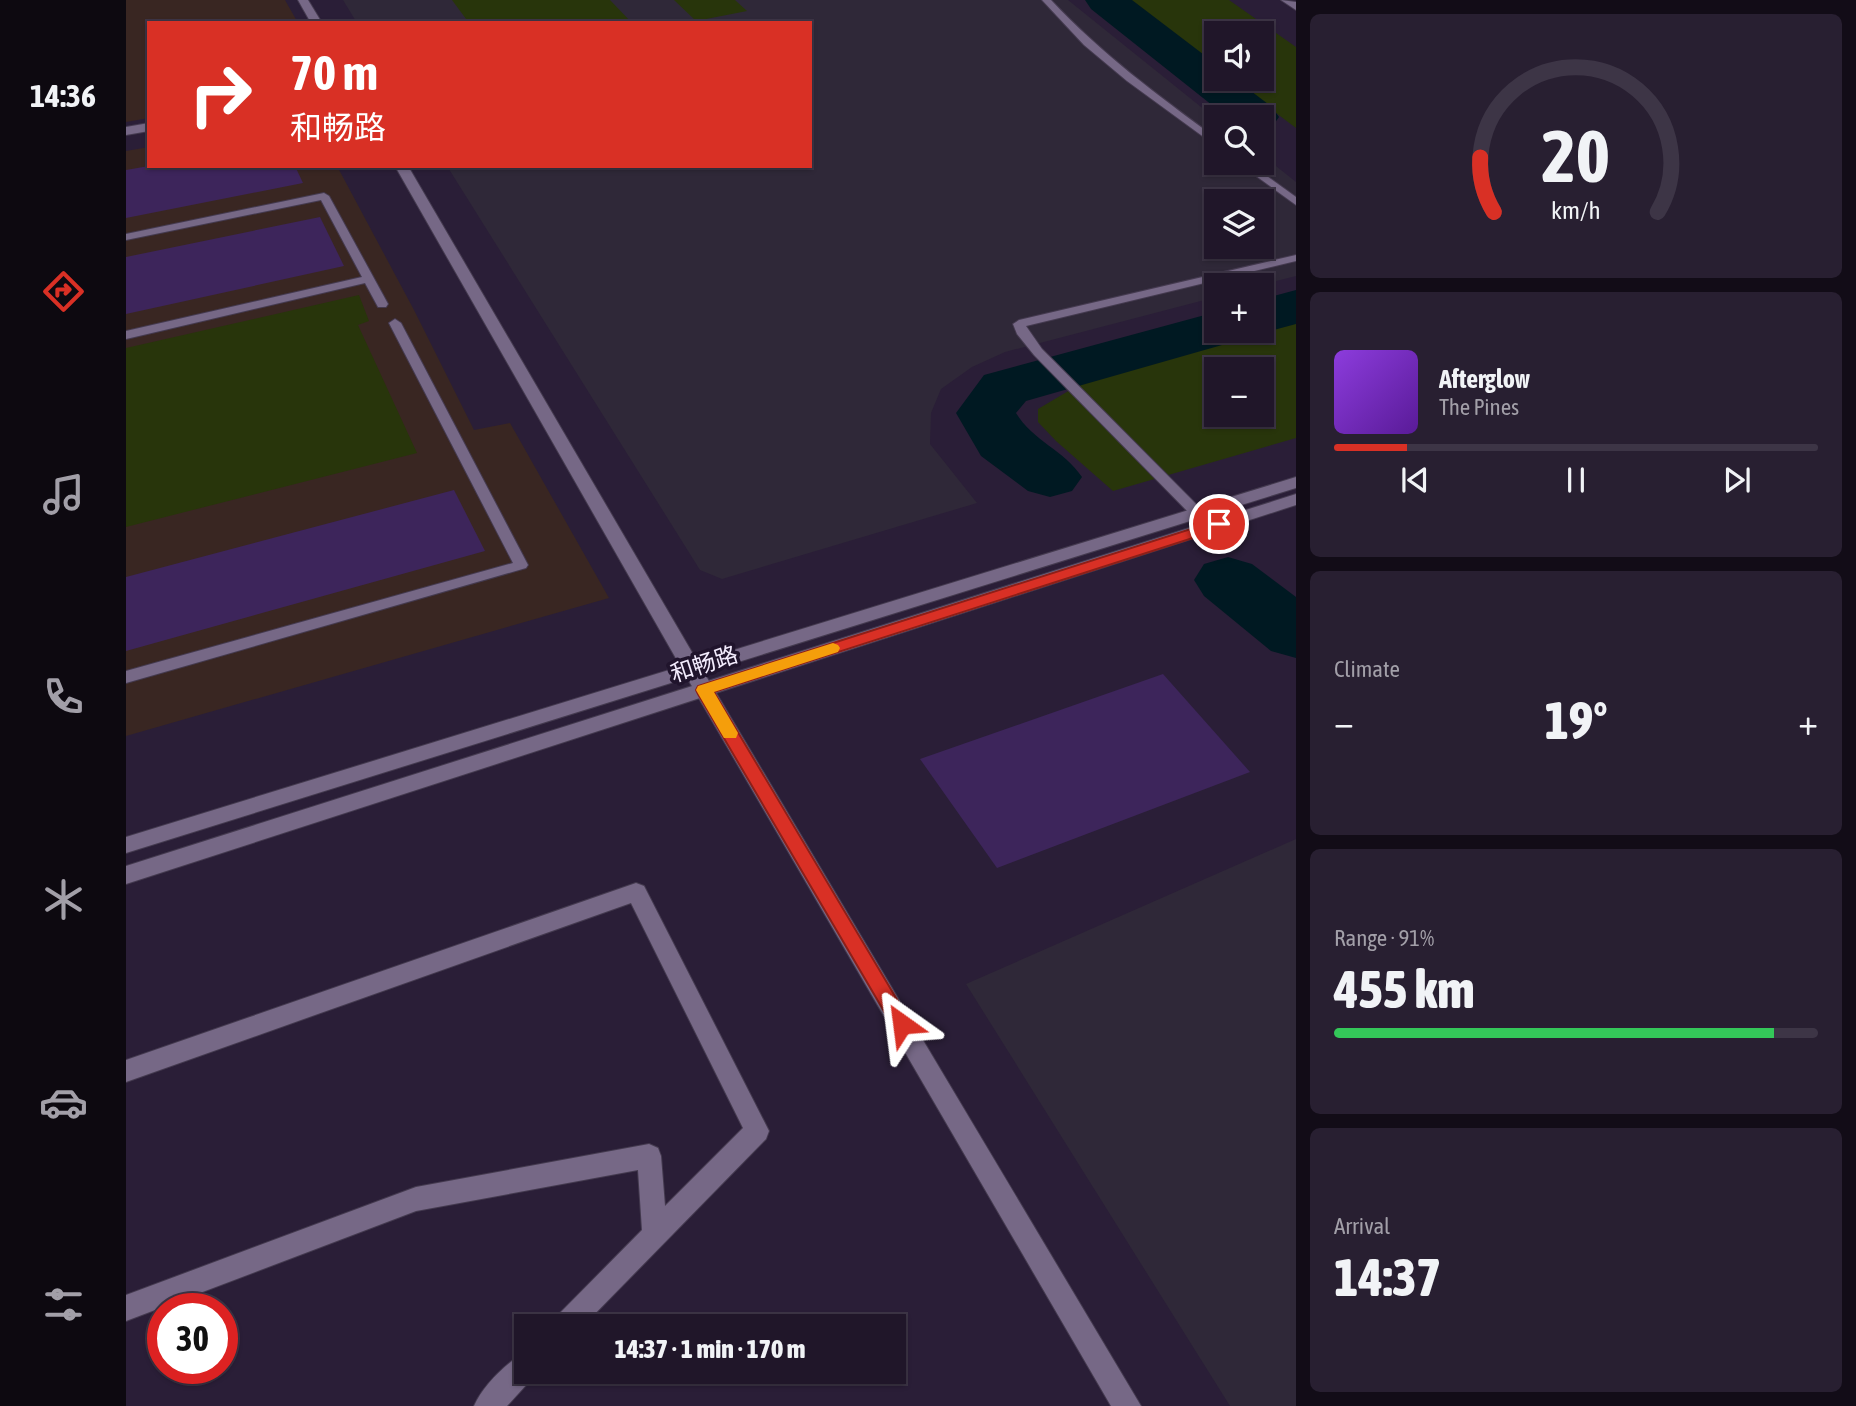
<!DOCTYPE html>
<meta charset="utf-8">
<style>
body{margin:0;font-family:"Asap Condensed","Noto Sans SC",sans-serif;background:#281f31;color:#f1f3f6;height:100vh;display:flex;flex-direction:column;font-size:26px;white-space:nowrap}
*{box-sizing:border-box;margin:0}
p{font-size:23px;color:#a29fa8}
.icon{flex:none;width:38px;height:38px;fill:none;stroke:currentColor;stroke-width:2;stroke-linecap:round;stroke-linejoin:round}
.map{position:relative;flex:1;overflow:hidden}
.panel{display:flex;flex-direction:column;gap:14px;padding:14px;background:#120c17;width:560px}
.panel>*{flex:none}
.hud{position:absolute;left:21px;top:21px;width:665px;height:147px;border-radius:0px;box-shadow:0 2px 5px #0004,0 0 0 2px #3d3546;background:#d93025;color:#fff;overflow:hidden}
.tools{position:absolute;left:1078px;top:21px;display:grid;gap:14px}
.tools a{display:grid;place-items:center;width:70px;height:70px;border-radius:0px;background:#201629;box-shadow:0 2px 5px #0004,0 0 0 2px #3d3546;font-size:35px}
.speed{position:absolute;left:21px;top:1293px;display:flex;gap:14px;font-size:35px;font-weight:700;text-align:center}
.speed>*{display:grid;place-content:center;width:91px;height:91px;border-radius:50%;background:#201629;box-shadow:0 2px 5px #0004,0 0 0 2px #3d3546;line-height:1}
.speed .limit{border:10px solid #d22;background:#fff;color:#111}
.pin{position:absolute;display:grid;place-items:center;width:60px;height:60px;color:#fff;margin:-30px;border:4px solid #fff;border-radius:50%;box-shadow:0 2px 7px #0007}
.me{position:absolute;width:77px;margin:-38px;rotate:329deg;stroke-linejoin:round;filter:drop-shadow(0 0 5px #0008)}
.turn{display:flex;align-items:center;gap:24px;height:147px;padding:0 28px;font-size:32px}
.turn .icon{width:91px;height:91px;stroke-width:2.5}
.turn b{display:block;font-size:49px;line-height:60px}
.big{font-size:52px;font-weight:800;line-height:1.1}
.panel .card{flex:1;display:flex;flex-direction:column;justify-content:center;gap:10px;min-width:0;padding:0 24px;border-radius:10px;background:#281f31}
.panel .dial{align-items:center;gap:0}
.dial svg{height:182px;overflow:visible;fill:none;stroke:#3d3546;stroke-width:7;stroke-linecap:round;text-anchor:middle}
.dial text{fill:#f1f3f6;stroke:none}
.song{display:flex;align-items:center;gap:21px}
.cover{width:84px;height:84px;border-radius:10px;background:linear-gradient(135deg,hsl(270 70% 55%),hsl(270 70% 35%))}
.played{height:7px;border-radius:4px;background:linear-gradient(90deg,#d93025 15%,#3d3546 15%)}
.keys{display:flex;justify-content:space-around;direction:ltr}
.heat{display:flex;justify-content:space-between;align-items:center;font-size:38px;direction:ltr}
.charge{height:10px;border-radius:5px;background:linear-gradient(90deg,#34c759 91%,#3d3546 0)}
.trip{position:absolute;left:388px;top:1314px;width:392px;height:70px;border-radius:0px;background:#201629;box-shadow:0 2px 5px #0004,0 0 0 2px #3d3546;font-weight:800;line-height:70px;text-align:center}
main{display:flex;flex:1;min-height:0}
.tab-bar{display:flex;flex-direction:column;width:126px;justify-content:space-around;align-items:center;background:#0d0910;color:#a29fa8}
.tab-bar .icon{width:49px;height:49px}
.tab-bar .current{color:#d93025}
.tab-bar b{font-size:32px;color:#f1f3f6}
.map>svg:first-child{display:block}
</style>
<main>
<nav class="tab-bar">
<b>14:36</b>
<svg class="icon current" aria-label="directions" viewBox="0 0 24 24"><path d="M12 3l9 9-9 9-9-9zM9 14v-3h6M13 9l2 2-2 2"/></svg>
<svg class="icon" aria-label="music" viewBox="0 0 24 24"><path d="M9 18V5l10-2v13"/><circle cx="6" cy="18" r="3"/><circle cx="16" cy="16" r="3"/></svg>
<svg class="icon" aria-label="phone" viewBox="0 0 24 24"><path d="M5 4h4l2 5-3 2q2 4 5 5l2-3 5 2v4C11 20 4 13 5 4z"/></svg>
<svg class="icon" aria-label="climate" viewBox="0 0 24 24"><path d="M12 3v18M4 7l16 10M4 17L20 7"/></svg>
<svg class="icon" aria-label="car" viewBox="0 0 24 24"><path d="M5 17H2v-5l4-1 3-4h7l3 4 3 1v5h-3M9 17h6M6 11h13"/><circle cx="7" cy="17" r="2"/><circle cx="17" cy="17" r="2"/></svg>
<svg class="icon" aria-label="filters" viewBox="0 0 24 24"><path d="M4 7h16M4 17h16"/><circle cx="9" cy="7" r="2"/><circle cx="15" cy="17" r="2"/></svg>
</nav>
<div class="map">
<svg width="1170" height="1406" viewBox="0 0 1170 1406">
<rect width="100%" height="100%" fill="#2a1e37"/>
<!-- industrial -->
<g fill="#392622">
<path d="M0,0h159l13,23h-149v95l-23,4z"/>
<path d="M23,147v19h188l77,144 60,120 36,-7 99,175 -483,138v-585z"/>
</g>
<!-- education -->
<g fill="#2f2838" fill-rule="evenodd">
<path d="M217,0h725l148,119v44h46v-8l34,27v94l-36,9h-44v12l-211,55 -33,15 -31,22 -10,24 -1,31 47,59 -255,76 -22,-9 -253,-404h363v-143h-453zM1090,201h46v46h-46z"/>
<path d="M1170,839v567h-66l-264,-422z"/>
</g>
<!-- green -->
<g fill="#28350b" fill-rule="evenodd">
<path d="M326,0h158l22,23h-163z"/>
<path d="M548,0h61l12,11 -51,10z"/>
<path d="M999,0h104l67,47v81l-65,-49h31v-46h-46v35z"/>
<path d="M233,295l10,26 -11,4 59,128 -291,74v-179z"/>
<path d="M1170,322v116l-183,53 -57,-50 -18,-19v-13l49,-29zM1090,369h46v46h-46z"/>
</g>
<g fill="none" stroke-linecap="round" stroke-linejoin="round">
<!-- river -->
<g fill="#001922" fill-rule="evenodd">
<path d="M959,0h47l84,64v15h19l37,28 7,10 -7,10 -10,3v-13h-35l-136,-108z"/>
<path d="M1170,290v34l-34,9 -8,-2h8v-32z"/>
<path d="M1090,312v19h27l-7,10 -210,60 -10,12c17,28 48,37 66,64l-10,14 -22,6 -22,-6 -47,-35 -25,-43 28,-38z"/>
<path d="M1102,557l24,7 44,33v61l-25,-7 -67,-55 -10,-16 10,-16z"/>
</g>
</g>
<!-- building -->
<g fill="#3d255b">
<path d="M23,166h146l8,17 -177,35v-48z"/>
<path d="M194,217l24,49 -218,48v-57z"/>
<path d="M328,490l31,61 -359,100v-74z"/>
<path d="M1037,674l87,98 -253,96 -77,-109z"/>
</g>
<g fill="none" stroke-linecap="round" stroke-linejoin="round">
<defs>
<g id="service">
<path d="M916,0h9c52,55 105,94 165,138v8l-89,-65 -43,-36z"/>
<path d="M1112,163h11l47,34v8z"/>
<path d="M198,193l5,3 59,108 -2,3h-8l-13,-24 -239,56v-8l236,-54 -41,-77 -195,40v-6z"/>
<path d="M1170,255v6l-270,65 16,23 160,161 2,3 -7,5 -5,-2 -158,-161 -17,-21 -4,-10 6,-4z"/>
<path d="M269,319l6,4 127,242 -2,3 -400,115v-12l387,-108 -124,-240z"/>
</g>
<g id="minor">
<path d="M172,0h10l14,23h-11z"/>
<path d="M23,123v8l-23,4v-8z"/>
<path d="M269,166h13l292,500 441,740h-30l-425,-730z"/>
<path d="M510,883l8,3 125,245 -3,8 -183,187h-31l4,-9 86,-87 -4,-60 -222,41 -290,110v-26l290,-108 233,-43 9,4 3,8 4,50 78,-78 -112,-225 -505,179v-22z"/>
<path d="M401,1352v20h11l-31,34h-33c8,-19 34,-46 53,-54z"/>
</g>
<g id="tertiary">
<path d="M1170,477v11l-1170,365v-16z"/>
<path d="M1170,494v11l-1170,379v-18z"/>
</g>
<path id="secondary" d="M1155,0l15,2v8z"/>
</defs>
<!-- service casing -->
<use href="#service" stroke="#443a4f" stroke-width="2"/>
<!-- minor casing -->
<use href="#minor" stroke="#443a4f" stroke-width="2"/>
<!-- tertiary casing -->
<use href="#tertiary" stroke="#443a4f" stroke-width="2"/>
<!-- secondary casing -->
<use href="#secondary" stroke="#443a4f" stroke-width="2"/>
<!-- service -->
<use href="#service" fill="#766886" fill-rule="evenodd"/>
<!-- minor -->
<use href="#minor" fill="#766886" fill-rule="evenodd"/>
<!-- tertiary -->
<use href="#tertiary" fill="#766886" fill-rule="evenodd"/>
<!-- secondary -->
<use href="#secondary" fill="#766886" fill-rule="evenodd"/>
</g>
<!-- route -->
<path fill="#d93025" stroke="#8d1f18" stroke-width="2" d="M1093,520l5,1v7l-510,164 194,326 3,6 -3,6 -6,2 -7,-2 -197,-336 -2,-4 2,-4z"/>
<!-- slow -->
<path fill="#f59e0b" d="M707,643l5,2 2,3 -2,4 -124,40 24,41 -2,5h-12l-28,-48 2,-4z"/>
<g text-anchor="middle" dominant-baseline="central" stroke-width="7" stroke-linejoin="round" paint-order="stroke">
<!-- street labels -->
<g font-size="23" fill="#f4edfe" stroke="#20142c">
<text transform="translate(578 664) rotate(-18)">和畅路</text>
</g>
</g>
</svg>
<div class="tools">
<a><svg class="icon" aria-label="sound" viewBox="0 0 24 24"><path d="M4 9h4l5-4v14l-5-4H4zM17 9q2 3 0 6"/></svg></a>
<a><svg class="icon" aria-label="search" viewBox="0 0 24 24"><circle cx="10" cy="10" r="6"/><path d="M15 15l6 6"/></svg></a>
<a><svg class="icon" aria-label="layers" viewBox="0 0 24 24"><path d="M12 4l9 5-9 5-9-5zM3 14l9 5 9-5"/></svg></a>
<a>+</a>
<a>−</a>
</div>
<div class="speed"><div class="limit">30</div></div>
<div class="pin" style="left:1093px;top:524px;background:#d93025"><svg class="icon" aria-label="arrive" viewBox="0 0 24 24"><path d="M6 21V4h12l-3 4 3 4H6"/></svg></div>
<svg class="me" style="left:776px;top:1024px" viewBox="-20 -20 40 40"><path d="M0-17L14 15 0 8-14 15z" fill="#d93025" stroke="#fff" stroke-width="4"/></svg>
<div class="trip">14:37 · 1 min · 170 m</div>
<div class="hud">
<div class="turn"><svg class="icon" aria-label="right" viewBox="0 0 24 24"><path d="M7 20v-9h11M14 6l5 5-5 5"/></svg><div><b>70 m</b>和畅路</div></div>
</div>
</div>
<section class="panel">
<div class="card dial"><svg viewBox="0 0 100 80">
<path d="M14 69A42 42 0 1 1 86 69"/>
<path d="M14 69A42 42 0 0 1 8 45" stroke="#d93025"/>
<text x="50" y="56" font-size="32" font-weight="700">20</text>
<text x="50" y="72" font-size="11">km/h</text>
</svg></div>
<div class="card">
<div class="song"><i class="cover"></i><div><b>Afterglow</b><p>The Pines</p></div></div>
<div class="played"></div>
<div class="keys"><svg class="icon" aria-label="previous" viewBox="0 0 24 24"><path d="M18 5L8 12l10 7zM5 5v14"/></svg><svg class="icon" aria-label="pause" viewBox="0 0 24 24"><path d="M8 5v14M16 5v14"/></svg><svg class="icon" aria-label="next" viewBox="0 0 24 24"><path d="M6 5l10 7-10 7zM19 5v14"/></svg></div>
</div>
<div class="card"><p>Climate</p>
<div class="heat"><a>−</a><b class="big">19°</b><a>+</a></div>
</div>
<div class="card"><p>Range · 91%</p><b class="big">455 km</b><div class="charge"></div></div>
<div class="card"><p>Arrival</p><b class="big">14:37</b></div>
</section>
</main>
